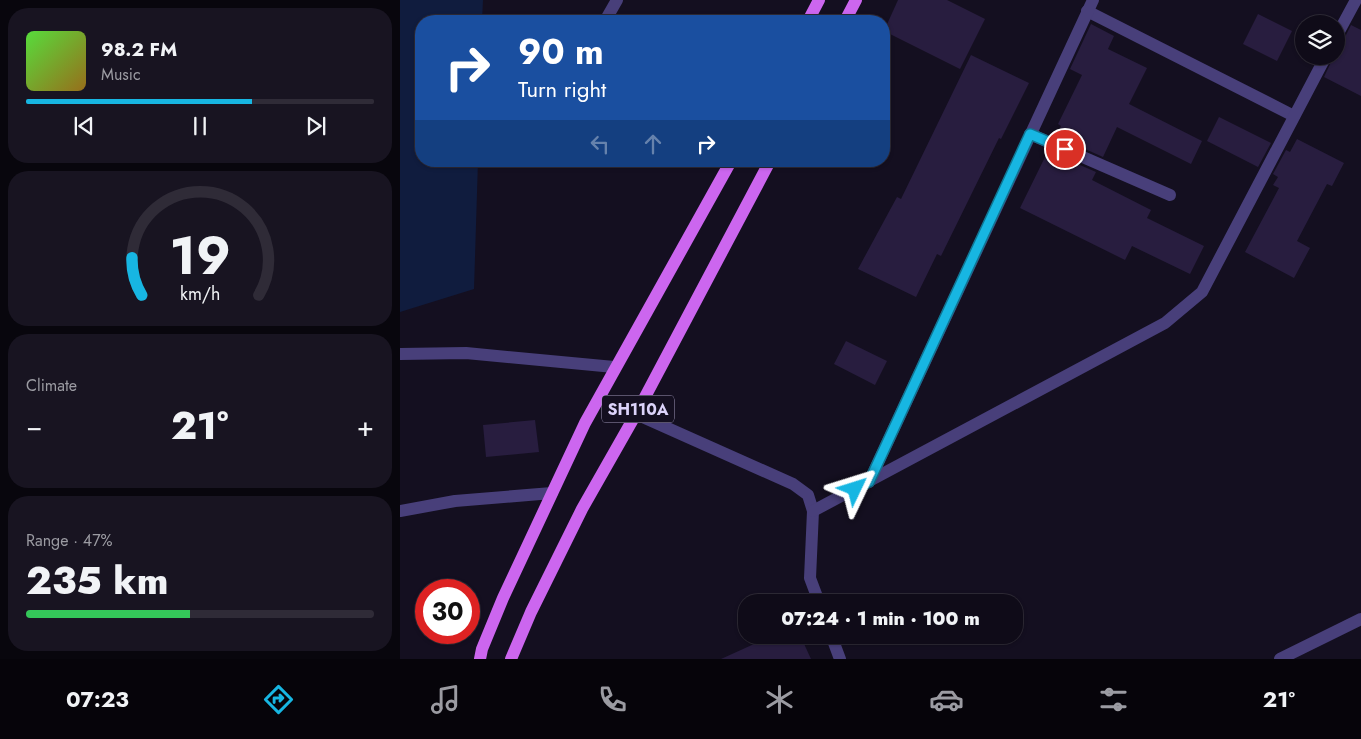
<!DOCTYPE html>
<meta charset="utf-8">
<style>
body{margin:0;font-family:Jost,sans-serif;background:#181421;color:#f1f3f6;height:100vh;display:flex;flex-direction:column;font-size:19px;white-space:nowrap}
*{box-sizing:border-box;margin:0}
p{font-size:16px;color:#9b9ba2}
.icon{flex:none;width:28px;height:28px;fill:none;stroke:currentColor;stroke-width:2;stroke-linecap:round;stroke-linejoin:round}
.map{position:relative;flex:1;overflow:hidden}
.drawer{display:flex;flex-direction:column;gap:8px;padding:8px;background:#08060d;width:400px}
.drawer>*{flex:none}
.top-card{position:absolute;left:15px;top:15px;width:475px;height:152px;border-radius:20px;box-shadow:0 1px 4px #0004,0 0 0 1px #2f2b37;background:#1a4fa0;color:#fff;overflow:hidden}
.tools{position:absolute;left:895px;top:15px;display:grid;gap:10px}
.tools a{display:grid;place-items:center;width:50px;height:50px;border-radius:50%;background:#0f0b18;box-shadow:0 1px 4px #0004,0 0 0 1px #2f2b37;font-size:25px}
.speed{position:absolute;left:15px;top:579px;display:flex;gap:10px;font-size:25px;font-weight:700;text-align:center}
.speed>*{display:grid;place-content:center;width:65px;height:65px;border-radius:50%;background:#0f0b18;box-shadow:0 1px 4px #0004,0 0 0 1px #2f2b37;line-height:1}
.speed .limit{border:8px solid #d22;background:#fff;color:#111}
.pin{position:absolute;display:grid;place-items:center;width:42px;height:42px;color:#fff;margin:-21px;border:2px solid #fff;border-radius:50%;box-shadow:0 1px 5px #0007}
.me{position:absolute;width:55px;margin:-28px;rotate:49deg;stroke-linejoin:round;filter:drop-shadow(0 0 4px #0008)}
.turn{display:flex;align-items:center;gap:18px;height:105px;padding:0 20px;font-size:22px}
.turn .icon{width:65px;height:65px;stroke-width:2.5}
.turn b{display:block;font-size:35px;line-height:42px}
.lanes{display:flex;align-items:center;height:48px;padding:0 20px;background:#0003;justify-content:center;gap:25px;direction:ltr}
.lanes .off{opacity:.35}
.big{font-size:38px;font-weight:800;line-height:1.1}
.drawer .card{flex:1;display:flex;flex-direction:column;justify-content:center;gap:8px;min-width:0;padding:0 18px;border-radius:20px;background:#181421}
.drawer .dial{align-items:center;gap:0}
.dial svg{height:130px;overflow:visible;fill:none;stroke:#2f2b37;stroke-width:7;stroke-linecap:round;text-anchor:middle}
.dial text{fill:#f1f3f6;stroke:none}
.song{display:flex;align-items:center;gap:15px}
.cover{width:60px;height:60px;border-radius:8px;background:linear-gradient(135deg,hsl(110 70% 55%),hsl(40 70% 35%))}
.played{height:5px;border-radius:2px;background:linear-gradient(90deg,#17b6e2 65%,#2f2b37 65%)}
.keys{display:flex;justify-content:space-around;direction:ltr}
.heat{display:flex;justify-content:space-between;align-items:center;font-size:28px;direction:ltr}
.charge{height:8px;border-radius:4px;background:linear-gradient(90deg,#34c759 47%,#2f2b37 0)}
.trip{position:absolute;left:338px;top:594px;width:285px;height:50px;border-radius:20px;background:#0f0b18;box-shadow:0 1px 4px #0004,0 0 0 1px #2f2b37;font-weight:800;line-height:50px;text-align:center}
.dock{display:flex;height:80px;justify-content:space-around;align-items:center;background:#06040a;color:#9b9ba2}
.dock .icon{width:35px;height:35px}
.dock .current{color:#17b6e2}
.dock b{font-size:22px;color:#f1f3f6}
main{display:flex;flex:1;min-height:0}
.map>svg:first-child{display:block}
</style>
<main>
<section class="drawer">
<div class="card">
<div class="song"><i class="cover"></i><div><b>98.2 FM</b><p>Music</p></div></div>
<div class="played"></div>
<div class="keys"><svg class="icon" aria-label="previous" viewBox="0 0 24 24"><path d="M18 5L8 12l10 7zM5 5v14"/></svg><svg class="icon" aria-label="pause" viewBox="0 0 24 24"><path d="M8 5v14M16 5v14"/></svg><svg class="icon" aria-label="next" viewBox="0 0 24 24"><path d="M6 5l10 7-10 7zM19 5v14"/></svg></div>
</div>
<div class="card dial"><svg viewBox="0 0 100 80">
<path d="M14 69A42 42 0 1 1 86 69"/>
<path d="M14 69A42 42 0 0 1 8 46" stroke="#17b6e2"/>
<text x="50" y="56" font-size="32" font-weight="700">19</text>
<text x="50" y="72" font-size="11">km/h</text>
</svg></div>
<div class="card"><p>Climate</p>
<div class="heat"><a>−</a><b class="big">21°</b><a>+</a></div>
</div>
<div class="card"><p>Range · 47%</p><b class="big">235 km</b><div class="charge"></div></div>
</section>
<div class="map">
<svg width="961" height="659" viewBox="0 0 961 659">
<rect width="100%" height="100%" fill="#140f20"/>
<!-- water -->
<path fill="#101c3e" d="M0,0h83l-1,21h-61v140h57l-4,128 -74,23z"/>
<!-- building -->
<g fill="#281d3f">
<path d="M498,0h49l38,19 -25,50 -76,-38z"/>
<path d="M858,14l34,17 -15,30 -34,-17z"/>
<path d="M691,24l23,12 -6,13 39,19 -18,36 73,37 -11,23 -74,-37 -14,30 -47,-21 5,-10 -3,-2 24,-49 -12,-6z"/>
<path d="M951,25l10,5v66l-37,-19 10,-21h2v-11l7,-4z"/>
<path d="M571,55l58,28 -28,56 -2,-1 -58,118 -4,-2 -21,43 -58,-28 39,-72 4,2z"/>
<path d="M819,117l52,26 -13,24 -51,-26z"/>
<path d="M897,139l47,24 -12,23 -5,-2 -30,57 13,7 -16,30 -49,-26 34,-64 -6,-3 5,-8 -5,-3 13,-24 4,2z"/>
<path d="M648,151l48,21 -4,8 59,30 -4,8 57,28 -14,28 -58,-28 -7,14 -105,-52z"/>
<path d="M446,341l41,20 -12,24 -41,-21z"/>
<path d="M135,420l4,32 -53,5 -3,-32z"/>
<path d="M374,635h26l11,24h-90z"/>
</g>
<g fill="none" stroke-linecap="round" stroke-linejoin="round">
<!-- minor -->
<g stroke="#483f7a" stroke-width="12">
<path d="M687,11l207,105"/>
<path d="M205,21l12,-21"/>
<path d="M936,37l20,-37"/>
<path d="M630,134l140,61"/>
<path d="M0,354l66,-1 148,14"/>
<path d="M236,414l157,70 15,11 5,16 -3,67 9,24"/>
<path d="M469,482l224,-482"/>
<path d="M0,511l55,-10 97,-8"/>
<path d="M413,511l352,-188 37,-31 124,-236"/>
<path d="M431,635l9,24"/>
<path d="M880,659l81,-40"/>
</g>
<!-- primary -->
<g stroke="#cc66ef" stroke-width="12">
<path d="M408,21l11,-21"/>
<path d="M445,21l11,-21"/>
<path d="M80,659l2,-10 21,-51 82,-175 146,-262"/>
<path d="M111,659l20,-47 51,-103 54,-95 134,-253"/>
</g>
</g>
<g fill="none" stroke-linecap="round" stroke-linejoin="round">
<defs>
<path id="route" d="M455,489l14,-7 161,-348 35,15"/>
</defs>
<!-- route casing -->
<use href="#route" stroke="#0f7693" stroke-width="12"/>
<!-- route -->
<use href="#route" stroke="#17b6e2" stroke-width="9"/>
</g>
<g text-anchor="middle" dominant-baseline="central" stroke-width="5" stroke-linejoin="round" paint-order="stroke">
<!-- shield labels -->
<rect fill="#140f20" stroke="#a098b9" stroke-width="1" x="202" y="395.5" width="72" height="27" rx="4"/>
<g font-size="16" font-weight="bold" fill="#dcd3fa">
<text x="238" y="409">SH110A</text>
</g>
</g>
</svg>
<div class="tools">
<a><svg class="icon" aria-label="layers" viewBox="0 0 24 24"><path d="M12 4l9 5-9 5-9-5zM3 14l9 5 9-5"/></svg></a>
</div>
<div class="speed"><div class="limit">30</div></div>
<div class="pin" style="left:665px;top:149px;background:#d93025"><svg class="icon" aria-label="arrive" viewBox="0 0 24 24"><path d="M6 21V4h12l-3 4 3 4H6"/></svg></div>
<svg class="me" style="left:455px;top:489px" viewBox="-20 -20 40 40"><path d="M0-17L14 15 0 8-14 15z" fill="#17b6e2" stroke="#fff" stroke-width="4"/></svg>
<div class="trip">07:24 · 1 min · 100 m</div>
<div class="top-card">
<div class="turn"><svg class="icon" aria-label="right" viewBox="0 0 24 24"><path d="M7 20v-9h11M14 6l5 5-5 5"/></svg><div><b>90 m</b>Turn right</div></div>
<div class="lanes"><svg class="icon off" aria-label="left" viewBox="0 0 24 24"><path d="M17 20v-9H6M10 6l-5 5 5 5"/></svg><svg class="icon off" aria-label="ahead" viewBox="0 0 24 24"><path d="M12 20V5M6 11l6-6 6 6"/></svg><svg class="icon" aria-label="right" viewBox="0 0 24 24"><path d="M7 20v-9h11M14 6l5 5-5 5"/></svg></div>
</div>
</div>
</main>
<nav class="dock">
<b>07:23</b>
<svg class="icon current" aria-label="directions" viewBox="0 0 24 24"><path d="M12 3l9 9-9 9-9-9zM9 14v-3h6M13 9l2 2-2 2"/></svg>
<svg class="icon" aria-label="music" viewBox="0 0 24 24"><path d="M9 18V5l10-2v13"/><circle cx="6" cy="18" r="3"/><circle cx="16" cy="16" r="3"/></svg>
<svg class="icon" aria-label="phone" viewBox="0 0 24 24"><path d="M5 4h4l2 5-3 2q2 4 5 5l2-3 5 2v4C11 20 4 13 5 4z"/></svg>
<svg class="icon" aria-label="climate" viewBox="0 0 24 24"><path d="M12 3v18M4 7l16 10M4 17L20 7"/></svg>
<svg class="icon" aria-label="car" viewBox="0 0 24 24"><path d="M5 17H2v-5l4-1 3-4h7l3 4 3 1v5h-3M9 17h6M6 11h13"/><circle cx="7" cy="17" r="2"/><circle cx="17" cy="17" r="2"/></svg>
<svg class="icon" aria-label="filters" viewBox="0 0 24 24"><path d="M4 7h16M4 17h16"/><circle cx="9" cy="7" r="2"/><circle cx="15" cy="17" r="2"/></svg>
<b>21°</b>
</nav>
